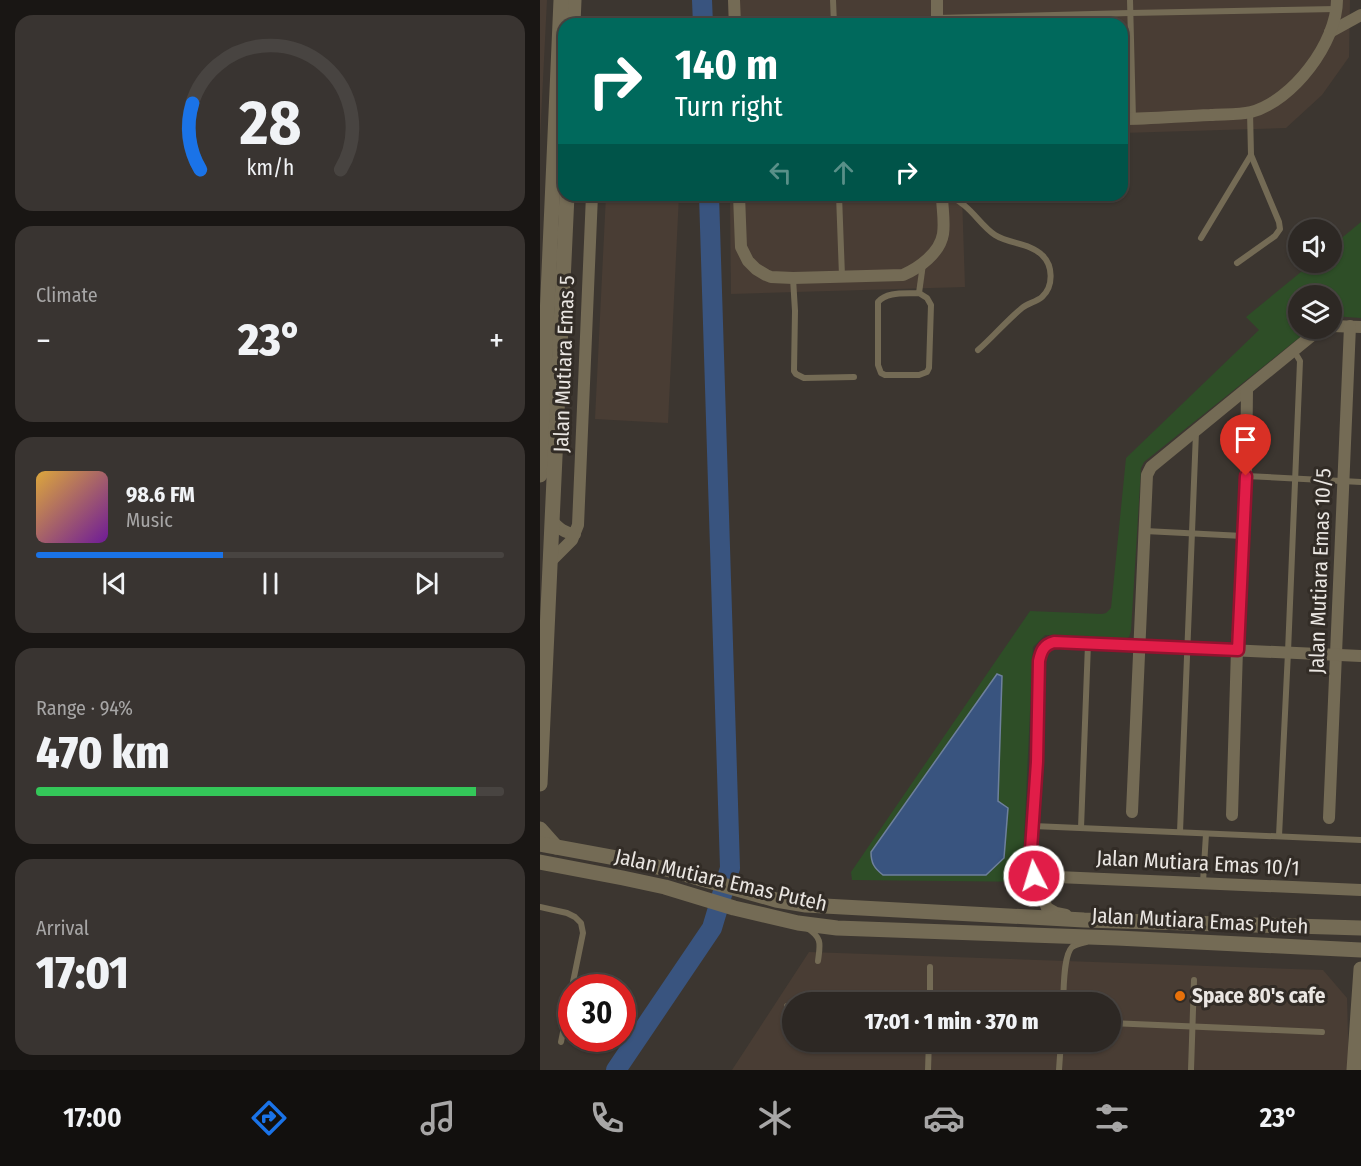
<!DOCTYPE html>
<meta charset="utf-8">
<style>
body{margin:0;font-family:"Fira Sans Condensed",sans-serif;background:#393431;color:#f1f3f6;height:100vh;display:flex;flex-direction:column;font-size:22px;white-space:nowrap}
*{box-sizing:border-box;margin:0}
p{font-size:20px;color:#a7a6a6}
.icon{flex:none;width:33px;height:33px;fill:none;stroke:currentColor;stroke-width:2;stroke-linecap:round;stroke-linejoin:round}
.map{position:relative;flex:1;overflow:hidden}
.details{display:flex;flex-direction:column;gap:15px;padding:15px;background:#191614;width:540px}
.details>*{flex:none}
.guide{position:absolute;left:18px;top:18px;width:570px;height:183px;border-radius:18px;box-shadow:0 2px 4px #0004,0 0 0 2px #484441;background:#00695c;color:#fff;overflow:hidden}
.controls{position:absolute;left:748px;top:219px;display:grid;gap:12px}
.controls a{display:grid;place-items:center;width:54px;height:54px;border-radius:50%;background:#2d2824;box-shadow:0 2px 4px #0004,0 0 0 2px #484441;font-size:30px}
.speed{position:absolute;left:18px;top:974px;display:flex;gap:12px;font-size:30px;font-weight:700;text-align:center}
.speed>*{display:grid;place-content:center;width:78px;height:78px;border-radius:50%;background:#2d2824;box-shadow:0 2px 4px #0004,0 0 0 2px #484441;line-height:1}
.speed .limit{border:9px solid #d22;background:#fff;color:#111}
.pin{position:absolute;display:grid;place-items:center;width:51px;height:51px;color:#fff;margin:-62px -26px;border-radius:50% 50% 50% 0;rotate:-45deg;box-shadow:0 0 6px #0007}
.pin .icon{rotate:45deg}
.me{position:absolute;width:66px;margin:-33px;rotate:355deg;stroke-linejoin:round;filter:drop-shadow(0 0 4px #0008)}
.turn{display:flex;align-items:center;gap:21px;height:126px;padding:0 18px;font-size:27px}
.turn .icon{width:78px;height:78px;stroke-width:2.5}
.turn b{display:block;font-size:42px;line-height:51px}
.lanes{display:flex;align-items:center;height:57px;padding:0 18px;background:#0003;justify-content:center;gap:30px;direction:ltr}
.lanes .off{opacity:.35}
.big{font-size:45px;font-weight:800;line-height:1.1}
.details .card{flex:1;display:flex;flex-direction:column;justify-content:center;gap:9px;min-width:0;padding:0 21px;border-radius:18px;background:#393431}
.details .dial{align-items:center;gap:0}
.dial svg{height:156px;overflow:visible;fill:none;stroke:#484441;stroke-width:7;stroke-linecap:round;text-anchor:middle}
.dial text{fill:#f1f3f6;stroke:none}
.song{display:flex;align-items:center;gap:18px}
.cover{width:72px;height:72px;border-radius:9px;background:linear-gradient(135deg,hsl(40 70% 55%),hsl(280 70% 35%))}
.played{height:6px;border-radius:3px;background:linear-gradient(90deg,#1a73e8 40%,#484441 40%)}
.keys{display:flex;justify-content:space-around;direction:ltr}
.heat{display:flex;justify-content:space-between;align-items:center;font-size:33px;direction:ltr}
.charge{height:9px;border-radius:4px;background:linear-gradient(90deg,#34c759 94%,#484441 0)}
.trip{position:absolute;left:242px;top:992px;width:339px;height:60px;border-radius:30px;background:#2d2824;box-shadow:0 2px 4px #0004,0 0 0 2px #484441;font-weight:800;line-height:60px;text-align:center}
.menu{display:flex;height:96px;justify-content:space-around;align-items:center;background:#12100e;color:#a7a6a6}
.menu .icon{width:42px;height:42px}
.menu .on{color:#1a73e8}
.menu b{font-size:27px;color:#f1f3f6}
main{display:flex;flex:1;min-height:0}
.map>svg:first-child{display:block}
</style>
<main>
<section class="details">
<div class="card dial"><svg viewBox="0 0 100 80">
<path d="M14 69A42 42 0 1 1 86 69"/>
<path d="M14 69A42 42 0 0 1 10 35" stroke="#1a73e8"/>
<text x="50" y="56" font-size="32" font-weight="700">28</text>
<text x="50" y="72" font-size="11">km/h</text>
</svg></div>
<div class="card"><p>Climate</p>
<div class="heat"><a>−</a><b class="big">23°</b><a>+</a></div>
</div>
<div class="card">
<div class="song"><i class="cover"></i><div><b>98.6 FM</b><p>Music</p></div></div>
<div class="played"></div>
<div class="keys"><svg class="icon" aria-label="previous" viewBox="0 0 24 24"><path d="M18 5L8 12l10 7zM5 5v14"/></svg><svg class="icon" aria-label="pause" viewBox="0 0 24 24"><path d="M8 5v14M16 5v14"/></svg><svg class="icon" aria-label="next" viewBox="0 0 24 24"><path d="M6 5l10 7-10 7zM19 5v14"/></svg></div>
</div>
<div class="card"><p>Range · 94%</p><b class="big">470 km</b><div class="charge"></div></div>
<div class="card"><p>Arrival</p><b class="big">17:01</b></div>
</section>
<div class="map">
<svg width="821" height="1070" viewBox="0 0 821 1070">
<rect width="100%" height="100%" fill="#3c3630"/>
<!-- built -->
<g fill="#493d34" fill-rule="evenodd">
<path d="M0,0h7l-7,139z"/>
<path d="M188,0h622l-1,57 -27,38 -36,33 -164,5v-109h-394z"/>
<path d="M66,195h73l-11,228 -73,-4z"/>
<path d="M190,195h232l3,92 -234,7z"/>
<path d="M269,952l514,18 24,28 2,72h-617zM252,1002h318v39h-318z"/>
</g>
<!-- green -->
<path fill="#2e4e27" d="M821,222v96l-29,-2v-20h-33v32l11,1 -166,133 -3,6 -10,163 -2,6 -4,2 -80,-4 -12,12 -10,214 7,21 -178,-2 -1,-8 179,-261 72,3 4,-1 5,-5 15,-150 133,-128 -13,-13 66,-54 20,-1v-16z"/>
<!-- water -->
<path fill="#39547f" stroke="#6e809d" stroke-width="1.5" d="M457,674l5,2 -4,125 10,7 -4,50 -18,17h-103c-9,-7 -12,-12 -12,-23z"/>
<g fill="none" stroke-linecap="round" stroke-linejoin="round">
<!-- river -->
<g stroke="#39547f" stroke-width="20">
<path d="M162,0l1,24"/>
<path d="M76,1070l96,-142 18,-60 -21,-673"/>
</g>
<!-- service -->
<g stroke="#746b55" stroke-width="6">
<path d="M293,0l1,24"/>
<path d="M590,0l3,119"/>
<path d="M397,18l193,-5 206,-4"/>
<path d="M299,195l3,81"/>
<path d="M410,195c5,4 11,7 15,11 11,9 18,21 30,29 14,9 35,8 47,20 11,10 12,31 0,42 -6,5 -14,6 -20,11 -16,13 -29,29 -44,42"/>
<path d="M661,238l50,-83 -1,-43"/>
<path d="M697,263l38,-27 5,-7 -1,-7 -28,-67"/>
<path d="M253,278l2,33 -1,60 2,3 8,4 50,-1"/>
<path d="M379,293l8,5 4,7 -2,63 -2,4 -8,3h-34l-4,-2 -3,-8v-63c9,-11 28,-8 41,-9z"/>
<path d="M379,293l4,-29"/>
<path d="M706,476l115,6"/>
<path d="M605,531l98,5"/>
<path d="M493,826l328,14"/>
<path d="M541,828l7,-184"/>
<path d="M640,832l16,-400"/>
<path d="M739,836l9,-184 12,-291 -6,-10"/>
<path d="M663,882l3,-48"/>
<path d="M0,907l27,6 8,4 6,6 2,10 -11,54"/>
<path d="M267,928c16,10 13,17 11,33"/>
<path d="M390,1002v-35"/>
<path d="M523,1002c1,-12 0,-46 9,-55 4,-3 10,-4 14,-5"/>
<path d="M247,1006h5"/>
<path d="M570,1023l212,9"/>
<path d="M21,1042l11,-54"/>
<path d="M388,1070l1,-29"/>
<path d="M519,1070l2,-29"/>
<path d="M651,1070l3,-90"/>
</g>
<!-- minor -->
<g stroke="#746b55" stroke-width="12">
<path d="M194,0l1,24"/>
<path d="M397,0v24"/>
<path d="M790,32l31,-17"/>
<path d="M582,119c29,0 59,-3 88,-4 13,-1 29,0 41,-3 42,-11 86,-70 86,-112"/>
<path d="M199,195l2,52 7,14 8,8 10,6 5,2 22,1 110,-3c16,-7 37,-22 40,-41 2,-12 -1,-27 -1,-39"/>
<path d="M792,326l29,1"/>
<path d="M12,521c7,7 12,12 23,13"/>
<path d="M10,562l22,-22 6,-15 14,-330"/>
<path d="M592,812l15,-337 4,-8 170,-139"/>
<path d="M692,815l5,-166 9,-173 1,-86"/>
<path d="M789,818l21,-492"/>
<path d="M494,876l327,14"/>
<path d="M526,915l-10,-2 -9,-5 -13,-32 -4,-12 7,-102 2,-101c2,-10 4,-16 15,-19l307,14"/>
</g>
<!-- tertiary -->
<g stroke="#746b55" stroke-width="15">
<path d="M33,24l1,-24"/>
<path d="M0,475l21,-475"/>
<path d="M0,784l27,-589"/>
<path d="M0,829l16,18"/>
<path d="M0,844l87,16 43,10 106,30 30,5 278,15 277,8"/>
<path d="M0,862l83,16 42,9 69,21 64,15 39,5 280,10 244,12"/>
<path d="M814,1070l7,-101"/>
</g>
</g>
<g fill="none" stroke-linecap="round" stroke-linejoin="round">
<defs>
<path id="route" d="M494,876l-4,-12 7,-102 2,-101c2,-9 4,-16 15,-19l184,8 8,-174"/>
</defs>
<!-- route casing -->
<use href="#route" stroke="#92132f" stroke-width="15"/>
<!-- route -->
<use href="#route" stroke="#e11d48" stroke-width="10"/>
</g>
<!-- markers -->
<circle fill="#e8710a" stroke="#322c26" stroke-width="2" cx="640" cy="996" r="6"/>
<g text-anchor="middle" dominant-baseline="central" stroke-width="6" stroke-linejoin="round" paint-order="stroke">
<!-- street labels -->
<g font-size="21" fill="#eae6e2" stroke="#322c26">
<text transform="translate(24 364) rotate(-88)">Jalan Mutiara Emas 5</text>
<text transform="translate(780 571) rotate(-88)">Jalan Mutiara Emas 10/5</text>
<text transform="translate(658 863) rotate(3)">Jalan Mutiara Emas 10/1</text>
<text transform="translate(181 880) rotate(13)">Jalan Mutiara Emas Puteh</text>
<text transform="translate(660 921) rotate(3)">Jalan Mutiara Emas Puteh</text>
</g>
<!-- poi labels -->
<g font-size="21" font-weight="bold" fill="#eae6e2" stroke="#322c26" text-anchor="start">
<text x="652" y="996">Space 80's cafe</text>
</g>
</g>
</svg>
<div class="controls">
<a><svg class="icon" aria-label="sound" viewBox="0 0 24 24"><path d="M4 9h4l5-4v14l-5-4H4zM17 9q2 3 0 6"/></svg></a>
<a><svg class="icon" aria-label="layers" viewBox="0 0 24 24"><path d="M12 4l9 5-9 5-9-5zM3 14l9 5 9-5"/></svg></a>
</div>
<div class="speed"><div class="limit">30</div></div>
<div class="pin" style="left:706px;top:476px;background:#d93025"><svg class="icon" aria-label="arrive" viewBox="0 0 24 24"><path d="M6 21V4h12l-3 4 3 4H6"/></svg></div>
<svg class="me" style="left:494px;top:876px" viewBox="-20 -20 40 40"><circle r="17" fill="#e11d48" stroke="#fff" stroke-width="3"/><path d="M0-11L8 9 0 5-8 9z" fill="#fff"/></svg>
<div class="trip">17:01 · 1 min · 370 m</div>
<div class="guide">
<div class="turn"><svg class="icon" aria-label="right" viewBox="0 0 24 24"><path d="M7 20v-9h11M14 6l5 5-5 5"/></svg><div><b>140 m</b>Turn right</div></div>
<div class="lanes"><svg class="icon off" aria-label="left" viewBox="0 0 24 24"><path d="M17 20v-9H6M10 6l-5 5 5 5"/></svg><svg class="icon off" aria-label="ahead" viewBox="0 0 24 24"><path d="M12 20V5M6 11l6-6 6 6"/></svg><svg class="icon" aria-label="right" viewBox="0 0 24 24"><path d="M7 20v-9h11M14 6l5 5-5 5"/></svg></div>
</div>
</div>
</main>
<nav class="menu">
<b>17:00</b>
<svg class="icon on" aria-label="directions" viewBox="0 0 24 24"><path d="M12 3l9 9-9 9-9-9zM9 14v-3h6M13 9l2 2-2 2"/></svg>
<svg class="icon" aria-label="music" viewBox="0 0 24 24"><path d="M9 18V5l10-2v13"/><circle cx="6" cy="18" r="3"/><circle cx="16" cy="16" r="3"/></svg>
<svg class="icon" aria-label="phone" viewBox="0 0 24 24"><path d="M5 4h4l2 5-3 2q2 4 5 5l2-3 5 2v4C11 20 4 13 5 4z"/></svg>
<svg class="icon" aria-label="climate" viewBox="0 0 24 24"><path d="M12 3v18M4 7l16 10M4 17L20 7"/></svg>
<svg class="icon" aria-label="car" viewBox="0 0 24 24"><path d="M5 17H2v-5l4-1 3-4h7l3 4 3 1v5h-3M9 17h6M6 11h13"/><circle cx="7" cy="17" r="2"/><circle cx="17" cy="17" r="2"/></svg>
<svg class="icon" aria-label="filters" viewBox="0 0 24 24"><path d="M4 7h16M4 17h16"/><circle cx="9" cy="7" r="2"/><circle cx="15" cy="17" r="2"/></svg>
<b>23°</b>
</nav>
